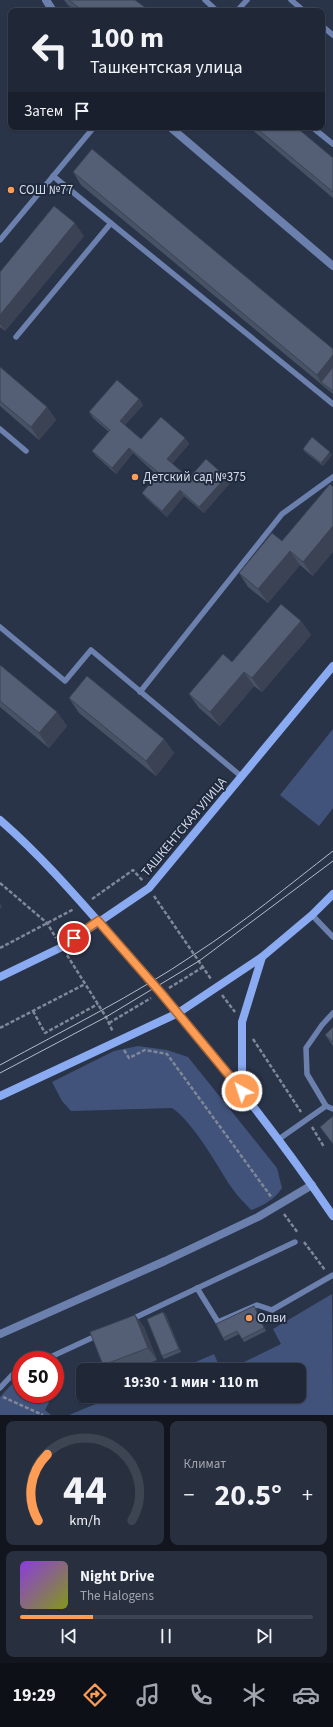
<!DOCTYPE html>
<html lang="ru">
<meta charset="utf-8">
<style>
body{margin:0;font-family:"Source Sans 3",sans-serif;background:#282f3f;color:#f1f3f6;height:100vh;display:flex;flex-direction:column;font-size:15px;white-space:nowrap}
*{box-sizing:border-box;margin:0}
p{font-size:13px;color:#a2a5ad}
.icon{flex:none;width:22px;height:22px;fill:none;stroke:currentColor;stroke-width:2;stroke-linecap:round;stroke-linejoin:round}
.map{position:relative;height:1415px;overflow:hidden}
.panel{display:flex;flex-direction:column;gap:6px;padding:6px;background:#12151e;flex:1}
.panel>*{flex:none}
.hud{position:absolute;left:8px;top:8px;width:317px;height:122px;border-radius:8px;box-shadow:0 1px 3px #0004,0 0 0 1px #3d4452;background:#202737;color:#f1f3f6;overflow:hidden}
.speed{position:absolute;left:12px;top:1351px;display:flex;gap:8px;font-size:20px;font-weight:700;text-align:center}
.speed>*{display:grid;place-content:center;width:52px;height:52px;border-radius:50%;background:#202737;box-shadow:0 1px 3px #0004,0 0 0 1px #3d4452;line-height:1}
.speed .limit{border:6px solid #d22;background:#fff;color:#111}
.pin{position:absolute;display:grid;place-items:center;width:34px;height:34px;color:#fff;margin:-17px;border:2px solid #fff;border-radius:50%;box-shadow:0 1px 4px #0007}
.me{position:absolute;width:44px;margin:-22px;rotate:320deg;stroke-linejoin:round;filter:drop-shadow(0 0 3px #0008)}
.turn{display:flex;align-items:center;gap:14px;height:84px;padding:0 16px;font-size:18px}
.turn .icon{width:52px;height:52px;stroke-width:2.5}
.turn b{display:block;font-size:28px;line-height:34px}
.then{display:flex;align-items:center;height:38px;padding:0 16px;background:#0003;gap:8px;font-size:15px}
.big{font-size:30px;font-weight:700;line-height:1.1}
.panel .card{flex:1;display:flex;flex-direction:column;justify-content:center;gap:6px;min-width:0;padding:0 14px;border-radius:8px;background:#282f3f}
.panel .dial{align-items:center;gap:0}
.dial svg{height:104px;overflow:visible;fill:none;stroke:#3d4452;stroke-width:7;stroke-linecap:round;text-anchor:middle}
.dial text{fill:#f1f3f6;stroke:none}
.song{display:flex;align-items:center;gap:12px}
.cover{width:48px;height:48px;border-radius:6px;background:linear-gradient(135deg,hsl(270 70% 55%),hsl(70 70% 35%))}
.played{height:4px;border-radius:2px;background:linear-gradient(90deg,#fd9c55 25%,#3d4452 25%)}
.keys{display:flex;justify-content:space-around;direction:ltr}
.heat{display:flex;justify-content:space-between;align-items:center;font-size:22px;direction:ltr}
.panel .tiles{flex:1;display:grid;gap:6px;grid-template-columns:1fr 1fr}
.card:last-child{grid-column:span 2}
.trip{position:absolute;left:76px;top:1363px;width:230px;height:40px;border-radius:8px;background:#202737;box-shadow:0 1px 3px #0004,0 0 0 1px #3d4452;font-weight:700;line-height:40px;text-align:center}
.tab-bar{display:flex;height:64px;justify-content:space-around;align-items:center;background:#0d1016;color:#a2a5ad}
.tab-bar .icon{width:28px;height:28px}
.tab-bar .on{color:#fd9c55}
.tab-bar b{font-size:18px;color:#f1f3f6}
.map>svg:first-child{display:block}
</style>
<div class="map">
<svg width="333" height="1415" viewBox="0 0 333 1415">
<rect width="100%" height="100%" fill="#2a3449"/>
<!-- green -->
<g fill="#41537b">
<path d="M333,729v79l-14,18 -39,-31z"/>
<path d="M138,1046l29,4 21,7 89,111 5,20c-8,12 -19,18 -31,22 -8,-8 -16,-17 -22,-26 -13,-21 -37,-63 -57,-76l-101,3 -9,-10 -10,-19 62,-31z"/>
<path d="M332,1294l1,121h-264l46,-19h184v-26h-51l-4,-8 37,-18 -8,-15z"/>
<path d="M214,1354l7,16h-44z"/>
<path d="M21,1380v14h32l-8,16 6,5h-51v-18l13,-14z"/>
</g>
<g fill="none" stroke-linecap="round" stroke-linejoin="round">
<!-- path -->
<g stroke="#7f8799" stroke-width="2.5" stroke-dasharray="4 2" stroke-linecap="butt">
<path d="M0,883l47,40 9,15"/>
<path d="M154,896l57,83"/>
<path d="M92,899l41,-29 10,11"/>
<path d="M0,948l74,-39"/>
<path d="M67,955l39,62 7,15"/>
<path d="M169,988l34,-21"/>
<path d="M222,995l13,17"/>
<path d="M33,1011l12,22 53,-29"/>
<path d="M109,1023l42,-25"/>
<path d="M0,1028l85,-44"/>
<path d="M253,1039l48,73"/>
<path d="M124,1050l5,8 16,-8 22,4 105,144"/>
<path d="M312,1127l12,20"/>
<path d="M284,1214l14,19"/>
<path d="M304,1242l21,28"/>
<path d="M3,1397l40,18"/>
</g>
<!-- lane -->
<g stroke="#6b80ad" stroke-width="5.5">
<path d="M205,0l12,11"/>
<path d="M291,0l13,11"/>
<path d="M237,11l10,-11"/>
<path d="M322,26l11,9"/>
<path d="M312,127l21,17"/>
<path d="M53,176l280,228"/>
<path d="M0,240l94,-113"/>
<path d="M16,337l95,-114"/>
<path d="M0,429l26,22"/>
<path d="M0,627l65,54 26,-31 151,127"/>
<path d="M140,692l142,-178 51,-37"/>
<path d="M312,915l21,22"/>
<path d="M326,1106l7,3"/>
<path d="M279,1139l47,-33 -19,-32 -1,-26 16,-23 11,-12"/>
<path d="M197,1288l21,34 39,-17 15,5 61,-35"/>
<path d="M130,1320l165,-78"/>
<path d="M44,1360l54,-25"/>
<path d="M0,1388l12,-13 9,-4"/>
</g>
<!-- street -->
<g stroke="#6b80ad" stroke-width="8">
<path d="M46,0l7,11"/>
<path d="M170,127l163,139"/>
<path d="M0,1334l165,-73 93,-44 54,-32"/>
</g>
<!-- secondary -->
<g stroke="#8aabf2" stroke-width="8">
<path d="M0,820c46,40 85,87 125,132 74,84 145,171 208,264"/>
<path d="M0,977l62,-30 87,-59 184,-222"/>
<path d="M242,1091v-69l20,-65"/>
<path d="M0,1096l178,-83 84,-56 50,-42 21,-21"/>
</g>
<!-- tram -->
<g stroke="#b4bbca" stroke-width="1">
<path d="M0,1065c66,-36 133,-69 195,-111 48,-31 93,-68 138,-103"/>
<path d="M0,1073l106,-56 93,-56 134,-100"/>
</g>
</g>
<!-- wall -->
<g fill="#485265">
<path d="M64,0h71l15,11h-75l-7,-6z"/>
<path d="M249,127h47l37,31v40z"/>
<path d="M73,172l260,177v45l-252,-209z"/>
<path d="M84,236l-79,95 -5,-4v-55z"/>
<path d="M0,367l47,40 9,13 -17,20 -39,-34z"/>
<path d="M139,399l4,6 -18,20 16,14 44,-1 4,6 -17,20 17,14 37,-1 4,6 -26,30 -20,-17 -17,21 -21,-19 -4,-5 15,-18 -24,-22 -17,21 -20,-18 -4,-5 17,-19 -16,-14 -4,-6z"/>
<path d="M303,449l29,6 -9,11 -18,-14z"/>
<path d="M330,484l-17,92 -13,-11 -32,38 -20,-16 -9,-14 43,-32z"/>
<path d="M301,621l10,14 -49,57 -8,-6 -34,40 -21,-18 -10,-14 43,-32z"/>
<path d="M0,665l57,47 10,14 -18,22 -49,-41z"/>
<path d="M69,698l95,41 10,14 -18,23 -77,-63z"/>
<path d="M333,1027v19l-8,-11z"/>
<path d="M254,1306l2,3 10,22 -22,11 -5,-8 -14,7 -2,-3z"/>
<path d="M163,1312l3,3 15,37 -17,7 -2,-3z"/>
<path d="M135,1315l9,12 13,33 -26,10h-25l-3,-5z"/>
</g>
<!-- shaded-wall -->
<g fill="#3b4253">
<path d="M75,223l9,13 -79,95 -5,-7v-9z"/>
<path d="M333,355v23l-12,4 -4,-7z"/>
<path d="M139,399l4,6 -19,21 -4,-5z"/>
<path d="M47,407l9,13 -17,20 -8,-13z"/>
<path d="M185,438l4,6 -18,21 -4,-6z"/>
<path d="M129,448l4,5 -17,21 -4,-6z"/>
<path d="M330,452l2,3 -9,11 -2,-3z"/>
<path d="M226,477l4,6 -26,30 -5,-6z"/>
<path d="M180,490l4,6 -17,21 -5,-6z"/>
<path d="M333,526v26l-20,24 -10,-14z"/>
<path d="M290,551l10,14 -32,38 -10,-14z"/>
<path d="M301,621l10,14 -49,57 -10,-14z"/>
<path d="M244,672l10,14 -34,40 -10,-14z"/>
<path d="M57,712l10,14 -18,22 -10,-15z"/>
<path d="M164,739l10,14 -18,23 -10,-15z"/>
<path d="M0,903l2,4 -2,2z"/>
<path d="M254,1306l2,3 10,22 -2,-3z"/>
<path d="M163,1312l3,3 15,37 -2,-3z"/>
<path d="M135,1315l9,12 13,33 -9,-12z"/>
</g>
<!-- building -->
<g fill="#545f76" stroke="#3b4253">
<path d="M69,0h66l15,11h-67z"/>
<path d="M255,127h41l37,31v34z"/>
<path d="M92,149l241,200v6l-16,20 -244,-203z"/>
<path d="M54,206l21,17 -75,92v-43z"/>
<path d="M0,367l47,40 -16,20 -31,-26z"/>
<path d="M333,367v24l-12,-9z"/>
<path d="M117,380l22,19 -19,22 21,18 20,-22 24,21 -18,21 22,19 17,-19 20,18 -27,30 -19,-17 -18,21 -20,-18 17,-20 -30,-25 -17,20 -20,-17 18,-21 -21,-18z"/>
<path d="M312,437l18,15 -9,11 -18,-14z"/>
<path d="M330,484l3,3v39l-30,36 -13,-11 -32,38 -19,-16 33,-40 10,8z"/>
<path d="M281,604l20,17 -49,57 -8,-6 -34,40 -21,-18 34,-40 9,8z"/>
<path d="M0,665l57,47 -18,21 -39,-32z"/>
<path d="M87,676l77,63 -18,22 -77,-63z"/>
<path d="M333,1027v15l-8,-7z"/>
<path d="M333,1116v28l-13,-17z"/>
<path d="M254,1306l10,22 -22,11 -5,-8 -14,7 -7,-14z"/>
<path d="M163,1312l16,37 -17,7 -15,-37z"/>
<path d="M135,1315l13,33 -45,17 -13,-33z"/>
</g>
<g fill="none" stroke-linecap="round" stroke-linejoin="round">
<defs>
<path id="route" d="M74,938l24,-17 63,72 81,98"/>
</defs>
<!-- route casing -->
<use href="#route" stroke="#a46537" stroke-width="10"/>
<!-- route -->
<use href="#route" stroke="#fd9c55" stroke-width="7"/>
</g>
<!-- markers -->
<g fill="#fd9c55" stroke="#202a3e" stroke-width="1.5">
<circle cx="11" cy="190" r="4"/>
<circle cx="135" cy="477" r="4"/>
<circle cx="249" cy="1318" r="4"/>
</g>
<g text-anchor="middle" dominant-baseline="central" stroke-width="4" stroke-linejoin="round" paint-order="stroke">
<!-- poi labels -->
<g font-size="13" fill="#d3d9e7" stroke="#202a3e" text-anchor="start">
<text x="19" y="190">СОШ №77</text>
<text x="143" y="477">Детский сад №375</text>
<text x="257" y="1318">Олви</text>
</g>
<!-- street labels -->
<g font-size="13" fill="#d3d9e7" stroke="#202a3e">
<text transform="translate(184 827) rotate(-50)">ТАШКЕНТСКАЯ УЛИЦА</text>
</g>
</g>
</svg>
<div class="speed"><div class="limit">50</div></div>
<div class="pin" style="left:74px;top:938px;background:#d93025"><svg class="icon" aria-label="arrive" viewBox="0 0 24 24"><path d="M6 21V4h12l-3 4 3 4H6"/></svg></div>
<svg class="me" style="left:242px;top:1091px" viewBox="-20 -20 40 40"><circle r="17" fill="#fd9c55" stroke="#fff" stroke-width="3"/><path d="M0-11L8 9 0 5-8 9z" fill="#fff"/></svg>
<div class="trip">19:30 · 1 мин · 110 m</div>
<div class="hud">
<div class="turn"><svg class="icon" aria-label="left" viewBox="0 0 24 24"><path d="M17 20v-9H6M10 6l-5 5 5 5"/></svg><div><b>100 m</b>Ташкентская улица</div></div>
<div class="then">Затем<svg class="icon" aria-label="arrive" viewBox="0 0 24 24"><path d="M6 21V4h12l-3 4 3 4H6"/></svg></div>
</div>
</div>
<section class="panel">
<div class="tiles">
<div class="card dial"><svg viewBox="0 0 100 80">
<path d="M14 69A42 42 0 1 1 86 69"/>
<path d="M14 69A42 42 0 0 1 21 18" stroke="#fd9c55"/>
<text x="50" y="56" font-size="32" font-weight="700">44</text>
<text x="50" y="72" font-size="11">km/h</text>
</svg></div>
<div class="card"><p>Климат</p>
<div class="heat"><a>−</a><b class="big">20.5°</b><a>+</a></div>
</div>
<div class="card">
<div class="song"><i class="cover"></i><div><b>Night Drive</b><p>The Halogens</p></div></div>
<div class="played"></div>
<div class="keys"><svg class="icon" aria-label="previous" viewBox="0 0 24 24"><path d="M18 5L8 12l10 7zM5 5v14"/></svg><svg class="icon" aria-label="pause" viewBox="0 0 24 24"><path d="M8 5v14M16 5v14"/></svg><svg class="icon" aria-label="next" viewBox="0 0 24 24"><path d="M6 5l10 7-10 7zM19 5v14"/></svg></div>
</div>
</div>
</section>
<nav class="tab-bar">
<b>19:29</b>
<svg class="icon on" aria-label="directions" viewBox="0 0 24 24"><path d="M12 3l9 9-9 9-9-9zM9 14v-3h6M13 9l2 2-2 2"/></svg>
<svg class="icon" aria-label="music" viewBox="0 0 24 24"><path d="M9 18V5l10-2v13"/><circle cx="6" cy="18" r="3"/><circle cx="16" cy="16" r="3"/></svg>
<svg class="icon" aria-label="phone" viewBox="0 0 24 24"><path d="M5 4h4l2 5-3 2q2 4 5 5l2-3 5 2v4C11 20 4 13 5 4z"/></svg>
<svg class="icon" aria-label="climate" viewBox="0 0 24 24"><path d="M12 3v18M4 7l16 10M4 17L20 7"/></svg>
<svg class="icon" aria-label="car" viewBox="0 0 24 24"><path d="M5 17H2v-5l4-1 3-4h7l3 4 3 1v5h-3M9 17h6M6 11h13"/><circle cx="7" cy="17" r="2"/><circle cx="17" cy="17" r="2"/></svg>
</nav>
